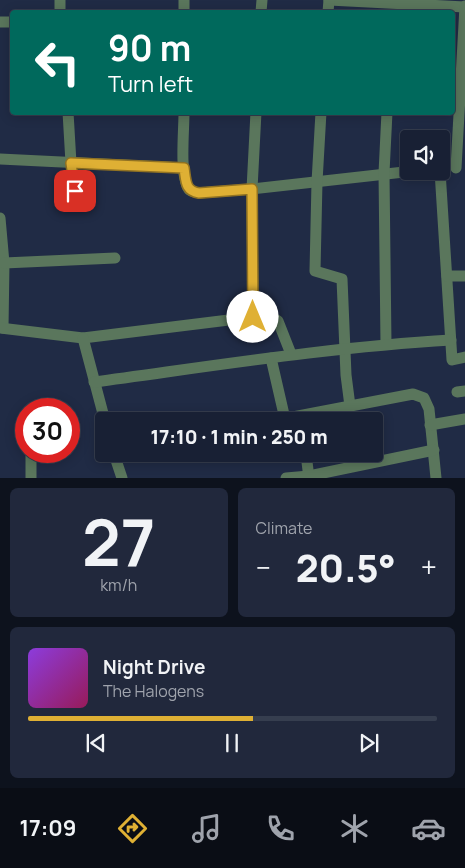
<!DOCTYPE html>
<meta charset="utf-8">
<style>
body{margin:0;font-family:Manrope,sans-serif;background:#21283c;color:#f1f3f6;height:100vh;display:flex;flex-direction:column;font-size:19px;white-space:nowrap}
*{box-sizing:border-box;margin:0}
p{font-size:16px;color:#9fa3ac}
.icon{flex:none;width:28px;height:28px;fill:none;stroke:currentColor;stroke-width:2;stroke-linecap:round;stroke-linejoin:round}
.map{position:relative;height:478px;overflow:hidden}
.side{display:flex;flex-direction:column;gap:10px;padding:10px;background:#0d121d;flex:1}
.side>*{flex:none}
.top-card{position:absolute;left:10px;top:10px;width:445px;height:105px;border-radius:5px;box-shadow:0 2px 12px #0003,0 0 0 1px #363e4f;background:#00695c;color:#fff;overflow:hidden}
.buttons{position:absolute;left:400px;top:130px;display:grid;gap:10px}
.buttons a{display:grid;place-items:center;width:50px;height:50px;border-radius:5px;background:#182034;box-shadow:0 2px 12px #0003,0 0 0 1px #363e4f;font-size:25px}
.speed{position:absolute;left:15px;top:398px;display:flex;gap:10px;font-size:25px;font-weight:700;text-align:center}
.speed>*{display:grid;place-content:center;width:65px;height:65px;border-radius:50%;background:#182034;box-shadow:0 2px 12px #0003,0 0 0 1px #363e4f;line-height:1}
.speed .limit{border:8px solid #d22;background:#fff;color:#111}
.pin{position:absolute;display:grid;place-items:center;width:42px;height:42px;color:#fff;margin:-21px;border-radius:10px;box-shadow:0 2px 8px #0006}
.me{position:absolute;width:55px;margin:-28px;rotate:0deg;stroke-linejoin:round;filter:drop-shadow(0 0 4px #0008)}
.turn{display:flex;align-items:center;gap:18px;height:105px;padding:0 15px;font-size:22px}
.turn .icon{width:65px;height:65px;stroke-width:2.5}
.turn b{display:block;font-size:35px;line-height:42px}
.big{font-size:38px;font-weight:800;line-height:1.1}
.side .tile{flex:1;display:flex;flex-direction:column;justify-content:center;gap:8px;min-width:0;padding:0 18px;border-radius:8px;background:#21283c}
.side .dial{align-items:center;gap:0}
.dial b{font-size:65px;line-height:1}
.song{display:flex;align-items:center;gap:15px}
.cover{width:60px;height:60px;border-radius:8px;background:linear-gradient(135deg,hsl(270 70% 55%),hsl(330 70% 35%))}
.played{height:5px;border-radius:2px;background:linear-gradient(90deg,#dfb034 55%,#363e4f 55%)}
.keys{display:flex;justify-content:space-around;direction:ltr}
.heat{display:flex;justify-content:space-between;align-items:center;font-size:28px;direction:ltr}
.side .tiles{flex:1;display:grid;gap:10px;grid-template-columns:1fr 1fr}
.tile:last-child{grid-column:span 2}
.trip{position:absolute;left:95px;top:412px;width:288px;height:50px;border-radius:5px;background:#182034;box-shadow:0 2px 12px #0003,0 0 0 1px #363e4f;font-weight:800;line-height:50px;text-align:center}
.dock{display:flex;height:80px;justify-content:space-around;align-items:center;background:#0a0d15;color:#9fa3ac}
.dock .icon{width:35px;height:35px}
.dock .current{color:#dfb034}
.dock b{font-size:22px;color:#f1f3f6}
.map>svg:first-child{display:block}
</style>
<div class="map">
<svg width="465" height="478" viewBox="0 0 465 478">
<rect width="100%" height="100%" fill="#202b45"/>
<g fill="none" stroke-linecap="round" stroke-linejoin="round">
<!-- minor -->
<g stroke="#5a765c" stroke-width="11">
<path d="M60,0v12"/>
<path d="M329,0l136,7"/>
<path d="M184,12v-12"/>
<path d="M261,12l1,-12"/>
<path d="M328,12l1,-12"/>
<path d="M0,22h12"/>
<path d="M68,112l3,51 6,41"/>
<path d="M184,112c0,20 -4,57 3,74 2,6 7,6 12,7l53,-4 161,-18"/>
<path d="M321,112l-4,70 -2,89 27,8 4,96 4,31"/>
<path d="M0,159l184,9"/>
<path d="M456,168l9,-162"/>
<path d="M440,171l12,189 13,-3"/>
<path d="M0,218l4,45 -1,65"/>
<path d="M4,263l111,-5"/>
<path d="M447,276h18"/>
<path d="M253,317l-1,-128 4,-77"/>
<path d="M0,328l83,10 170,-21 17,-1 8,5 13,33"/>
<path d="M83,338l22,83"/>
<path d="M386,344l-2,-171 3,-61"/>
<path d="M271,358l14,61"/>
<path d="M94,382c119,-16 237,-35 357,-42"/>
<path d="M457,392l8,-1"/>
<path d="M272,421l141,-27 11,4 5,11 7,69"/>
<path d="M430,425l35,-6"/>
<path d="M31,451v27"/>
<path d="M114,454l8,24"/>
<path d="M306,454l3,24"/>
<path d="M286,478l23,-2 125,-26"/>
</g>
</g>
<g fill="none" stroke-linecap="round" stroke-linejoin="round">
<defs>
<path id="route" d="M75,191l-4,-28 113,5c2,13 1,23 15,25l53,-4 1,128"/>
</defs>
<!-- route casing -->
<use href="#route" stroke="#917222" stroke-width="12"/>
<!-- route -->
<use href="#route" stroke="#dfb034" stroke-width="9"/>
</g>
</svg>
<div class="buttons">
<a><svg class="icon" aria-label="sound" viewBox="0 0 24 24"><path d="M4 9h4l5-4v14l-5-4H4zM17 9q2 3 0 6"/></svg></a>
</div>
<div class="speed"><div class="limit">30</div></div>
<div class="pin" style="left:75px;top:191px;background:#d93025"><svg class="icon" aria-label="arrive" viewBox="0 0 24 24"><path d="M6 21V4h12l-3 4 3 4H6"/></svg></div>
<svg class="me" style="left:253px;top:317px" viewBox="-20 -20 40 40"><circle r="19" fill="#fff"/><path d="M0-13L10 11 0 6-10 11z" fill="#dfb034"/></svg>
<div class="trip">17:10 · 1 min · 250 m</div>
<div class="top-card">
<div class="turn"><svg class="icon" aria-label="left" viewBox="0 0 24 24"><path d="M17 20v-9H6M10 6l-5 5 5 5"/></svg><div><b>90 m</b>Turn left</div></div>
</div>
</div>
<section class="side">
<div class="tiles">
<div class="tile dial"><b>27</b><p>km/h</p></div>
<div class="tile"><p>Climate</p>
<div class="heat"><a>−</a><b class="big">20.5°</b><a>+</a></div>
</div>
<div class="tile">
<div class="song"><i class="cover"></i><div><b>Night Drive</b><p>The Halogens</p></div></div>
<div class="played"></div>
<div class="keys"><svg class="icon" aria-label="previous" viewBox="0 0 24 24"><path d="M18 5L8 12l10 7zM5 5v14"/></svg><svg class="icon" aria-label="pause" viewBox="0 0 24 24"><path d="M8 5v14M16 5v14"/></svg><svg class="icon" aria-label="next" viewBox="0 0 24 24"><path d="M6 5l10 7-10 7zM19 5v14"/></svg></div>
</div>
</div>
</section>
<nav class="dock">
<b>17:09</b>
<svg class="icon current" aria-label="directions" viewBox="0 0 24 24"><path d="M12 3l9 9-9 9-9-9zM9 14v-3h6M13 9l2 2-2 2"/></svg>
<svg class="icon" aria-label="music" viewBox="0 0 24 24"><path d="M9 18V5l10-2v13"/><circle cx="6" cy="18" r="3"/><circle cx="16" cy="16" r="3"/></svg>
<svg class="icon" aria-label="phone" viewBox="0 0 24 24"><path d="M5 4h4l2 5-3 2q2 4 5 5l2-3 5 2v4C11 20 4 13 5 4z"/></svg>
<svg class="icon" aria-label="climate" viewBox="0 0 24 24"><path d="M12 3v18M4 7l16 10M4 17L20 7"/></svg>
<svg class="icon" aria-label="car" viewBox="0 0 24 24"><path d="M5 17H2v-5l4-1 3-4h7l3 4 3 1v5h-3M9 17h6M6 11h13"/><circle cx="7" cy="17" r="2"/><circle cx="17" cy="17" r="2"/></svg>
</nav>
